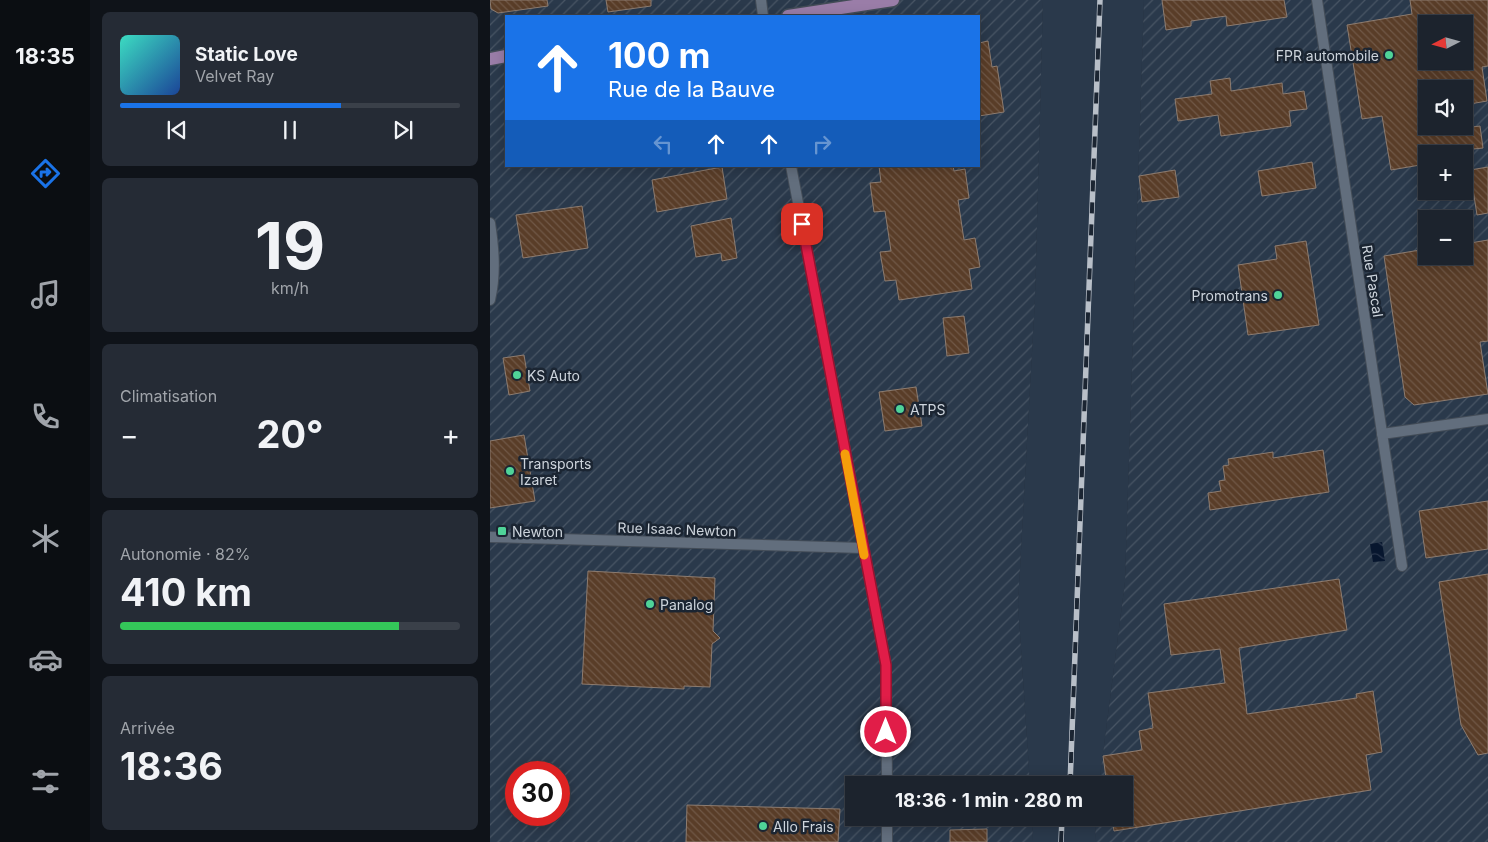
<!DOCTYPE html>
<html lang="fr">
<meta charset="utf-8">
<style>
body{margin:0;font-family:Inter,sans-serif;background:#252b35;color:#f1f3f6;height:100vh;display:flex;flex-direction:column;font-size:19px;white-space:nowrap}
*{box-sizing:border-box;margin:0}
p{font-size:16px;color:#a0a4aa}
.icon{flex:none;width:28px;height:28px;fill:none;stroke:currentColor;stroke-width:2;stroke-linecap:round;stroke-linejoin:round}
.map{position:relative;flex:1;overflow:hidden}
.side{display:flex;flex-direction:column;gap:12px;padding:12px;background:#0f1319;width:400px}
.side>*{flex:none}
.hud{position:absolute;left:15px;top:15px;width:475px;height:152px;border-radius:0px;box-shadow:0 2px 12px #0003,0 0 0 1px #3a4049;background:#1a73e8;color:#fff;overflow:hidden}
.needle{width:32px;rotate:264deg}
.buttons{position:absolute;left:928px;top:15px;display:grid;gap:10px}
.buttons a{display:grid;place-items:center;width:55px;height:55px;border-radius:0px;background:#1c232d;box-shadow:0 2px 12px #0003,0 0 0 1px #3a4049;font-size:25px}
.speed{position:absolute;left:15px;top:761px;display:flex;gap:10px;font-size:25px;font-weight:700;text-align:center}
.speed>*{display:grid;place-content:center;width:65px;height:65px;border-radius:50%;background:#1c232d;box-shadow:0 2px 12px #0003,0 0 0 1px #3a4049;line-height:1}
.speed .limit{border:8px solid #d22;background:#fff;color:#111}
.pin{position:absolute;display:grid;place-items:center;width:42px;height:42px;color:#fff;margin:-21px;border-radius:10px;box-shadow:0 2px 8px #0006}
.me{position:absolute;width:55px;margin:-28px;rotate:0deg;stroke-linejoin:round;filter:drop-shadow(0 0 4px #0008)}
.turn{display:flex;align-items:center;gap:18px;height:105px;padding:0 20px;font-size:22px}
.turn .icon{width:65px;height:65px;stroke-width:2.5}
.turn b{display:block;font-size:35px;line-height:42px}
.lanes{display:flex;align-items:center;height:48px;padding:0 20px;background:#0003;justify-content:center;gap:25px;direction:ltr}
.lanes .off{opacity:.35}
.big{font-size:38px;font-weight:700;line-height:1.1}
.side .widget{flex:1;display:flex;flex-direction:column;justify-content:center;gap:8px;min-width:0;padding:0 18px;border-radius:8px;background:#252b35}
.side .dial{align-items:center;gap:0}
.dial b{font-size:65px;line-height:1}
.song{display:flex;align-items:center;gap:15px}
.cover{width:60px;height:60px;border-radius:8px;background:linear-gradient(135deg,hsl(170 70% 55%),hsl(220 70% 35%))}
.played{height:5px;border-radius:2px;background:linear-gradient(90deg,#1a73e8 65%,#3a4049 65%)}
.keys{display:flex;justify-content:space-around;direction:ltr}
.heat{display:flex;justify-content:space-between;align-items:center;font-size:28px;direction:ltr}
.charge{height:8px;border-radius:4px;background:linear-gradient(90deg,#34c759 82%,#3a4049 0)}
.trip{position:absolute;left:355px;top:776px;width:288px;height:50px;border-radius:0px;background:#1c232d;box-shadow:0 2px 12px #0003,0 0 0 1px #3a4049;font-weight:700;line-height:50px;text-align:center}
main{display:flex;flex:1;min-height:0}
.menu{display:flex;flex-direction:column;width:90px;justify-content:space-around;align-items:center;background:#0b0e12;color:#a0a4aa}
.menu .icon{width:35px;height:35px}
.menu .active{color:#1a73e8}
.menu b{font-size:22px;color:#f1f3f6}
.map>svg:first-child{display:block}
</style>
<main>
<nav class="menu">
<b>18:35</b>
<svg class="icon active" aria-label="directions" viewBox="0 0 24 24"><path d="M12 3l9 9-9 9-9-9zM9 14v-3h6M13 9l2 2-2 2"/></svg>
<svg class="icon" aria-label="music" viewBox="0 0 24 24"><path d="M9 18V5l10-2v13"/><circle cx="6" cy="18" r="3"/><circle cx="16" cy="16" r="3"/></svg>
<svg class="icon" aria-label="phone" viewBox="0 0 24 24"><path d="M5 4h4l2 5-3 2q2 4 5 5l2-3 5 2v4C11 20 4 13 5 4z"/></svg>
<svg class="icon" aria-label="climate" viewBox="0 0 24 24"><path d="M12 3v18M4 7l16 10M4 17L20 7"/></svg>
<svg class="icon" aria-label="car" viewBox="0 0 24 24"><path d="M5 17H2v-5l4-1 3-4h7l3 4 3 1v5h-3M9 17h6M6 11h13"/><circle cx="7" cy="17" r="2"/><circle cx="17" cy="17" r="2"/></svg>
<svg class="icon" aria-label="filters" viewBox="0 0 24 24"><path d="M4 7h16M4 17h16"/><circle cx="9" cy="7" r="2"/><circle cx="15" cy="17" r="2"/></svg>
</nav>
<section class="side">
<div class="widget">
<div class="song"><i class="cover"></i><div><b>Static Love</b><p>Velvet Ray</p></div></div>
<div class="played"></div>
<div class="keys"><svg class="icon" aria-label="previous" viewBox="0 0 24 24"><path d="M18 5L8 12l10 7zM5 5v14"/></svg><svg class="icon" aria-label="pause" viewBox="0 0 24 24"><path d="M8 5v14M16 5v14"/></svg><svg class="icon" aria-label="next" viewBox="0 0 24 24"><path d="M6 5l10 7-10 7zM19 5v14"/></svg></div>
</div>
<div class="widget dial"><b>19</b><p>km/h</p></div>
<div class="widget"><p>Climatisation</p>
<div class="heat"><a>−</a><b class="big">20°</b><a>+</a></div>
</div>
<div class="widget"><p>Autonomie · 82%</p><b class="big">410 km</b><div class="charge"></div></div>
<div class="widget"><p>Arrivée</p><b class="big">18:36</b></div>
</section>
<div class="map">
<svg width="998" height="842" viewBox="0 0 998 842">
<defs>
<pattern id="industrial-furrows" width="10" height="10" patternUnits="userSpaceOnUse" patternTransform="scale(1.25)"><rect width="10" height="10" fill="#2a394b"/><path d="M-1 1l2-2M0 10L10 0M9 11l2-2" fill="none" stroke="#485564"/></pattern>
<pattern id="water-waves" width="16" height="10" patternUnits="userSpaceOnUse" patternTransform="scale(1.25)"><rect width="16" height="10" fill="#07162e"/><path d="M0 5q4-4 8 0t8 0" fill="none" stroke="#2a374c"/></pattern>
<pattern id="building-back-hatch" width="6" height="6" patternUnits="userSpaceOnUse" patternTransform="scale(1.25)"><rect width="6" height="6" fill="#593d28"/><path d="M-1 5l2 2M0 0l6 6M5-1l2 2" fill="none" stroke="#705847"/></pattern>
</defs>
<rect width="100%" height="100%" fill="#252f3c"/>
<!-- built -->
<g fill="#2a394b">
<path d="M553,0h101l-19,582 -26,203h-69l-12,-181 17,-306z"/>
<path d="M542,818h64l-1,24h-62z"/>
</g>
<!-- industrial -->
<g fill="url(#industrial-furrows)" fill-rule="evenodd">
<path d="M0,0h553l-8,298 -17,306 12,181h-176v33h178l1,24h-543zM16,16h473v150h-473zM26,772h43v43h-43z"/>
<path d="M654,0h344v842h-393l1,-24h28v-33h-25l26,-203zM936,24h38v37h-38zM936,89h38v37h-38zM936,154h38v37h-38zM936,219h38v37h-38z"/>
</g>
<!-- water -->
<path fill="url(#water-waves)" d="M892,542l3,19 -12,1 -3,-18z"/>
<!-- building -->
<g fill="url(#building-back-hatch)" stroke="#8d7c70" fill-rule="evenodd">
<path d="M0,0h57l1,6 -50,7 -7,-4z"/>
<path d="M116,0h45v6l-43,6z"/>
<path d="M672,0h122l3,17 -60,9 -1,-10 -35,5v5l-25,4z"/>
<path d="M920,0h78v66l-6,1 5,34 -23,4v-16h-38v37h7l1,6 46,-6 3,22 -57,6v10l-35,6 -9,-54 -20,3 -15,-94 65,-11zM936,24h38v37h-38z"/>
<path d="M498,41l4,26 5,-1 7,46 -25,4v-73z"/>
<path d="M740,78l1,13 51,-8 1,11 21,-3 3,18 -18,2 2,15 -70,10 -3,-21 -40,6 -3,-22 37,-5 -2,-13z"/>
<path d="M822,162l4,26 -54,8 -4,-25z"/>
<path d="M389,166h74l1,5 11,-2 4,29 -11,2 6,40 11,-2 5,29 -11,2 3,20 -73,11 -3,-20 -11,1 -5,-29 11,-1 -6,-40 -11,1 -4,-29 11,-1z"/>
<path d="M232,167l5,32 -70,13 -5,-32z"/>
<path d="M998,167v46l-11,2 -7,-45z"/>
<path d="M685,170l4,27 -37,5 -3,-26z"/>
<path d="M92,206l6,42 -65,10 -7,-43z"/>
<path d="M241,218l6,40 -15,3 -1,-8 -25,4 -5,-31z"/>
<path d="M998,240v101l-8,1 8,52 -74,11 -9,-8 -21,-141 42,-7v7h38v-12z"/>
<path d="M816,241l13,84 -71,10 -10,-70 39,-6 -2,-13z"/>
<path d="M474,316l5,37 -22,3 -4,-38z"/>
<path d="M34,355l6,36 -21,4 -6,-37z"/>
<path d="M426,387l6,39 -37,5 -6,-39z"/>
<path d="M34,435l11,66 -45,7v-67z"/>
<path d="M833,450l6,42 -119,18 -2,-17 13,-2 -2,-10 6,-1 -2,-14 6,-1 -1,-6 45,-7v6z"/>
<path d="M998,501v48l-62,9 -7,-47z"/>
<path d="M98,571l127,7 -2,53 7,7 -8,6 -2,43 -26,-1v3l-102,-5z"/>
<path d="M998,574v179l-10,2 -17,-30 -22,-143z"/>
<path d="M849,579l8,51 -108,18 8,66 110,-16 -1,-4 17,-3 9,61 -16,3 5,35 -257,41 -2,-13h12v-33h-17l-4,-29 39,-6 -3,-19 14,-3 -5,-35 77,-10 -5,-34 -49,6 -7,-51z"/>
<path d="M197,805l153,4 -2,33h-152z"/>
<path d="M497,829v13h-37v-12z"/>
</g>
<g fill="none" stroke-linecap="round" stroke-linejoin="round">
<defs>
<g id="street">
<path d="M271,0l2,16"/>
<path d="M827,0l85,566"/>
<path d="M301,166l95,499 1,120"/>
<path d="M0,223c4,26 6,51 0,77"/>
<path d="M892,434l106,-15"/>
<path d="M0,537l372,11"/>
<path d="M397,818v24"/>
</g>
<g id="primary">
<path d="M298,16l105,-16"/>
<path d="M0,59l16,-3"/>
</g>
</defs>
<!-- street casing -->
<use href="#street" stroke="#434c57" stroke-width="12"/>
<!-- primary casing -->
<use href="#primary" stroke="#434c57" stroke-width="15"/>
<!-- street -->
<use href="#street" stroke="#626e7d" stroke-width="10"/>
<!-- primary -->
<use href="#primary" stroke="#9a7da8" stroke-width="12"/>
<defs>
<g id="rail">
<path d="M580,785l30,-785"/>
<path d="M571,842l1,-24"/>
</g>
</defs>
<!-- rail casing -->
<use href="#rail" stroke="#b8bfc8" stroke-width="5.5"/>
<!-- rail -->
<use href="#rail" stroke="#1b2532" stroke-width="4" stroke-dasharray="11" stroke-linecap="butt"/>
</g>
<g fill="none" stroke-linecap="round" stroke-linejoin="round">
<defs>
<path id="route" d="M312,224l84,441v67"/>
</defs>
<!-- route casing -->
<use href="#route" stroke="#92132f" stroke-width="12"/>
<!-- route -->
<use href="#route" stroke="#e11d48" stroke-width="9"/>
<!-- slow -->
<path stroke="#f59e0b" stroke-width="9" d="M355,454l19,101"/>
</g>
<!-- markers -->
<g fill="#4fd398" stroke="#1b2532" stroke-width="2">
<circle cx="899" cy="55" r="5"/>
<circle cx="788" cy="295" r="5"/>
<circle cx="27" cy="375" r="5"/>
<circle cx="410" cy="409" r="5"/>
<circle cx="20" cy="471" r="5"/>
<rect x="7" y="526" width="10" height="10" rx="2.5"/>
<circle cx="160" cy="604" r="5"/>
<circle cx="273" cy="826" r="5"/>
</g>
<g text-anchor="middle" dominant-baseline="central" stroke-width="5" stroke-linejoin="round" paint-order="stroke">
<!-- poi labels -->
<g font-size="14" fill="#cdd4dc" stroke="#1b2532" text-anchor="start">
<text x="889" y="55" text-anchor="end">FPR automobile</text>
<text x="778" y="295" text-anchor="end">Promotrans</text>
<text x="37" y="375">KS Auto</text>
<text x="420" y="409">ATPS</text>
<text x="30" y="463">Transports<tspan x="30" dy="16">Izaret</tspan></text>
<text x="22" y="531">Newton</text>
<text x="170" y="604">Panalog</text>
<text x="283" y="826">Allo Frais</text>
</g>
<!-- street labels -->
<g font-size="14" fill="#cdd4dc" stroke="#1b2532">
<text transform="translate(883 281) rotate(81)">Rue Pascal</text>
<text transform="translate(187 529) rotate(2)">Rue Isaac Newton</text>
</g>
</g>
</svg>
<div class="buttons">
<a><svg class="needle" viewBox="-14 -14 28 28"><path d="M0-13l5 13h-10z" fill="#e53935"/><path d="M0 13l5-13h-10z" fill="#a0a4aa"/></svg></a>
<a><svg class="icon" aria-label="sound" viewBox="0 0 24 24"><path d="M4 9h4l5-4v14l-5-4H4zM17 9q2 3 0 6"/></svg></a>
<a>+</a>
<a>−</a>
</div>
<div class="speed"><div class="limit">30</div></div>
<div class="pin" style="left:312px;top:224px;background:#d93025"><svg class="icon" aria-label="arrive" viewBox="0 0 24 24"><path d="M6 21V4h12l-3 4 3 4H6"/></svg></div>
<svg class="me" style="left:396px;top:732px" viewBox="-20 -20 40 40"><circle r="17" fill="#e11d48" stroke="#fff" stroke-width="3"/><path d="M0-11L8 9 0 5-8 9z" fill="#fff"/></svg>
<div class="trip">18:36 · 1 min · 280 m</div>
<div class="hud">
<div class="turn"><svg class="icon" aria-label="ahead" viewBox="0 0 24 24"><path d="M12 20V5M6 11l6-6 6 6"/></svg><div><b>100 m</b>Rue de la Bauve</div></div>
<div class="lanes"><svg class="icon off" aria-label="left" viewBox="0 0 24 24"><path d="M17 20v-9H6M10 6l-5 5 5 5"/></svg><svg class="icon" aria-label="ahead" viewBox="0 0 24 24"><path d="M12 20V5M6 11l6-6 6 6"/></svg><svg class="icon" aria-label="ahead" viewBox="0 0 24 24"><path d="M12 20V5M6 11l6-6 6 6"/></svg><svg class="icon off" aria-label="right" viewBox="0 0 24 24"><path d="M7 20v-9h11M14 6l5 5-5 5"/></svg></div>
</div>
</div>
</main>
